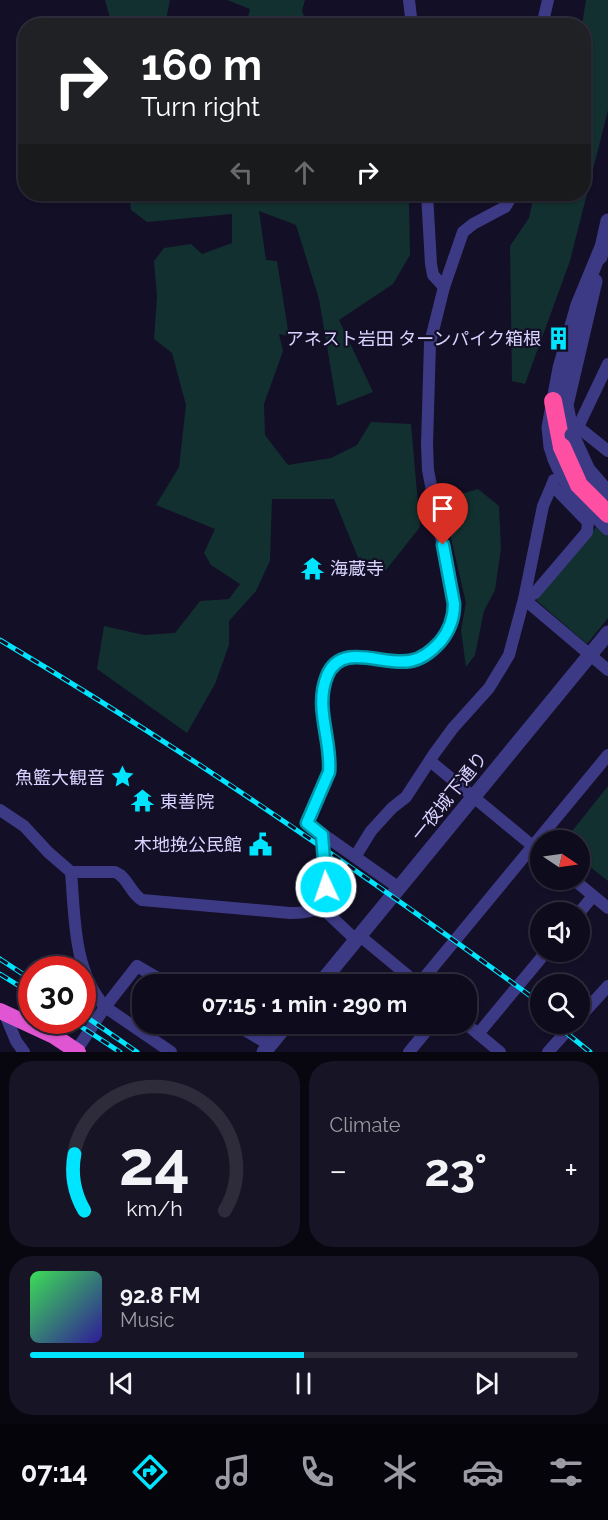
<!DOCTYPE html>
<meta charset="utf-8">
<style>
body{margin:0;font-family:Raleway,"Noto Sans JP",sans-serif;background:#171425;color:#f1f3f6;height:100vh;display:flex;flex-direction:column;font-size:22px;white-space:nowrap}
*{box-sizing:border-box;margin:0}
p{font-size:20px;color:#9b9ba3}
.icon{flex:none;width:33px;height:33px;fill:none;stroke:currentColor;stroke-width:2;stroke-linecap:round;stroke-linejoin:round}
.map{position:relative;height:1052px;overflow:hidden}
.sheet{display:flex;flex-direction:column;gap:9px;padding:9px;background:#08060f;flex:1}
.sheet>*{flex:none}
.top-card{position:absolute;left:18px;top:18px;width:573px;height:183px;border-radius:24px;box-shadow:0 2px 4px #0004,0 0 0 2px #2e2b3b;background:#202124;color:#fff;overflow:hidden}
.needle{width:39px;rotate:103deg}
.tools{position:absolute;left:530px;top:830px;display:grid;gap:12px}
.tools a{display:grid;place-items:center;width:60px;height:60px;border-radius:50%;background:#0e0b1c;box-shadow:0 2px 4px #0004,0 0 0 2px #2e2b3b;font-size:30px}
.speed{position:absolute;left:18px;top:956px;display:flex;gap:12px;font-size:30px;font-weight:700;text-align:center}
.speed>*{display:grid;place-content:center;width:78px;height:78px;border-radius:50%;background:#0e0b1c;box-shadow:0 2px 4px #0004,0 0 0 2px #2e2b3b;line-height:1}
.speed .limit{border:9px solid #d22;background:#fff;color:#111}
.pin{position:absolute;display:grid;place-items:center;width:51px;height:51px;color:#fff;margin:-62px -26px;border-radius:50% 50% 50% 0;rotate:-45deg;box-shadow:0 0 6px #0007}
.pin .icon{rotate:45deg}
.me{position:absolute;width:66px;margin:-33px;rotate:357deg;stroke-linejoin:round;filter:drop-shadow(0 0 4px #0008)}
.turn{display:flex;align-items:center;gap:21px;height:126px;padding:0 24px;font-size:27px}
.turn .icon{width:78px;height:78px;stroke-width:2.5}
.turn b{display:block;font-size:42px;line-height:51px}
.lanes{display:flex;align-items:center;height:57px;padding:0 24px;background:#0003;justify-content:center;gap:30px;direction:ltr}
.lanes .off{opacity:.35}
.big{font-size:45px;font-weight:700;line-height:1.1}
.sheet .tile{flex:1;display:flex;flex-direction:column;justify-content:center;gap:9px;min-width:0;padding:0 21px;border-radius:24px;background:#171425}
.sheet .dial{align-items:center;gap:0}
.dial svg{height:156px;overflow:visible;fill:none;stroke:#2e2b3b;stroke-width:7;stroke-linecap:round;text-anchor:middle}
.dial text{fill:#f1f3f6;stroke:none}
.song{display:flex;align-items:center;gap:18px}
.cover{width:72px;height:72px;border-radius:9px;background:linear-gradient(135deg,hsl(130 70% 55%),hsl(250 70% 35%))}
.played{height:6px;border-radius:3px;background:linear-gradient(90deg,#00e5ff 50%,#2e2b3b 50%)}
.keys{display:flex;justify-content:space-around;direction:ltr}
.heat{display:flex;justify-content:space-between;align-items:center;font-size:33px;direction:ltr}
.sheet .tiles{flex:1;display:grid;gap:9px;grid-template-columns:1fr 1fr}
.tile:last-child{grid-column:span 2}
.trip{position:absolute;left:132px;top:974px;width:345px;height:60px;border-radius:24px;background:#0e0b1c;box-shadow:0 2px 4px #0004,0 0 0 2px #2e2b3b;font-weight:700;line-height:60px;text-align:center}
.menu{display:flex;height:96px;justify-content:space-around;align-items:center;background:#06040b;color:#9b9ba3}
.menu .icon{width:42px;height:42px}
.menu .current{color:#00e5ff}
.menu b{font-size:27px;color:#f1f3f6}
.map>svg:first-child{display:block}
</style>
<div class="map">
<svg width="608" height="1052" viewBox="0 0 608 1052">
<rect width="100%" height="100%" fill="#130f26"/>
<!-- green -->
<g fill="#12302f">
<path d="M105,0h65l-5,25h-53z"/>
<path d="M227,0h78l-3,11 6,14h-62l4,-16z"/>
<path d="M586,0h22v110l-38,151 -45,123 -13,-3 -2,-135 19,-28 5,-24h50l-2,-169z"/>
<path d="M129,194h278l2,6 1,55 -17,29 -54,36 34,72 -36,14 -18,-107 -23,-74 -37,-14 7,49 11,1 12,75 -10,-2 4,17 -19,53 1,31 23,30 43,-7 26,-13 14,-23 40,2 9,103 -34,43 -22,2 -30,-73h-62l-2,62 -14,30 -27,30v24l-14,39 -28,49 -90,-64 7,-43 40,9 31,-2 25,-32 29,-2 11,-15 -29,-19 -7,-12 11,-24 -59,-24 23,-38 7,-62 -14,-52 -18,-14 3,-42 -3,-36 10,-13 27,-4 11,10 30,-11v-29l-85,8 -16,-12z"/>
<path d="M478,489l21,17 2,43 -6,41 -11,21 -9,44 -9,12 -5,-37 5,-27 -15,-65 -1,-41z"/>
<path d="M597,526l11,10v82l-21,26 -51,-44z"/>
<path d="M608,786v95l-29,-23v-18h-14z"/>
</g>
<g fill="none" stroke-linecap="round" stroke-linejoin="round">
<!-- minor -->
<g stroke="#3d3a85" stroke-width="12">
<path d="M409,0l3,26"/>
<path d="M542,26l6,-26"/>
<path d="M427,194l4,70 2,11 11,12"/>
<path d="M608,364l-30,63 30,24"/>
<path d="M554,480l-2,5 36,37 -1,10 -52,61 -11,6 84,71"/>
<path d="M430,761l110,91"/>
<path d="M0,810l24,16 24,26 23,20h44c13,5 15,21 27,28l148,13c13,0 27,-1 36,-11l-3,-67"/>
<path d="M355,857l16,-26 21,-23 14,-11 28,-43 19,-26 36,-40 20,-33 15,-56 19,-93 9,-21"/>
<path d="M71,872c4,46 2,98 34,135l66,45"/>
<path d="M573,879l35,29"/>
<path d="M399,888l-92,-65 22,-51c3,-32 -15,-64 -2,-96 14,-35 55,-10 83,-15 12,-2 22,-10 30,-19 10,-11 14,-24 14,-38l-26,-134 -1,-26 3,-101 14,-56 19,-55 10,-8 32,-17 8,-13"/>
<path d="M321,907l35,33"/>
<path d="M579,913l14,-17"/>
<path d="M360,936l58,48"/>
<path d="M419,984l189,-229"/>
<path d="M4,1012l12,29 8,11"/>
<path d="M579,1018l29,-32"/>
<path d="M233,1023l37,22"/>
<path d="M465,1023l35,29"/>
<path d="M478,1034l69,-83"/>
<path d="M76,1051l29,-44 32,-41 31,18"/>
<path d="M409,1052l24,-29"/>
<path d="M548,1052l26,-29"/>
</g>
<!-- tertiary -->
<g stroke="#3d3a85" stroke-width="15">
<path d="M600,257l8,-36"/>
<path d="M572,435l-6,-30 29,-124"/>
<path d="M555,459l-4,-12 -2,-20 11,-59 18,-63 24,-58"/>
<path d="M320,984l288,-351"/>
<path d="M264,1052l24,-29"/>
</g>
<!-- trunk -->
<path stroke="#e055d1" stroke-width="16" d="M0,1011l54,25 24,16"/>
<!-- motorway -->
<path stroke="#ff4fa3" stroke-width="18" d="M553,401l9,46"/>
<defs>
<g id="rail">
<path d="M0,640c187,111 365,234 540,363"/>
<path d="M0,959l32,21"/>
<path d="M0,974l32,20"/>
<path d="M82,1014l55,38"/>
<path d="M71,1020l49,32"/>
<path d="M554,1023l36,29"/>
</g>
</defs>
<!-- rail casing -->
<use href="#rail" stroke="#00e5ff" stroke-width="5"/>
<!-- rail -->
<use href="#rail" stroke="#130f26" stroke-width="3" stroke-dasharray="9" stroke-linecap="butt"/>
<!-- tertiary-bridge -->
<g stroke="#3d3a85" stroke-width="15">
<path d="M572,435l16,35 20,23"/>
<path d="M555,459c11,28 32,48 53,69"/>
</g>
<!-- motorway-bridge -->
<path stroke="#ff4fa3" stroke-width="18" d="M562,447l17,38 29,29"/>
</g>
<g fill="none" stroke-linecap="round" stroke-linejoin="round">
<defs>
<path id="route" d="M326,887l-4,-52 -15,-12 22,-51c3,-32 -15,-64 -2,-96 14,-35 55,-10 83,-15 12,-2 22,-10 30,-19 10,-12 14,-24 14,-38l-11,-59"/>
</defs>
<!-- route casing -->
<use href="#route" stroke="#0095a6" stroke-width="15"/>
<!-- route -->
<use href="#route" stroke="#00e5ff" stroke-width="10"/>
</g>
<!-- icons -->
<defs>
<symbol id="building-bare" viewBox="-9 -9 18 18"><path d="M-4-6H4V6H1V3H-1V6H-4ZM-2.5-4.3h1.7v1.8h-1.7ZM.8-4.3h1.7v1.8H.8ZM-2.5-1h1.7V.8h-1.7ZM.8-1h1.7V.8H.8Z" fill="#00e5ff" stroke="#130f26" stroke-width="2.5" paint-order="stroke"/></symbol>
<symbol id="temple-bare" viewBox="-9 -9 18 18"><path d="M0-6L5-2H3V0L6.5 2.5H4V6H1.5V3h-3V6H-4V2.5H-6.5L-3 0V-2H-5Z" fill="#00e5ff" stroke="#130f26" stroke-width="2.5" paint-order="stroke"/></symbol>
<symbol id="sight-bare" viewBox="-9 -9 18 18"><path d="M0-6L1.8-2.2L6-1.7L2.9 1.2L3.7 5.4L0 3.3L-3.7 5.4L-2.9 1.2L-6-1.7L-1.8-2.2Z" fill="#00e5ff" stroke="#130f26" stroke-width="2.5" paint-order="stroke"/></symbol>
<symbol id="civic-bare" viewBox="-9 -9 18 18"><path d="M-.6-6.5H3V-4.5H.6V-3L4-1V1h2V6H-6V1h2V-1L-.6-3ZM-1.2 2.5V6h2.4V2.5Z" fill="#00e5ff" stroke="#130f26" stroke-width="2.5" paint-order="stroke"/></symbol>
</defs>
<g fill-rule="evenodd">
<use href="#building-bare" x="542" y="322" width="33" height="33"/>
<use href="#temple-bare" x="296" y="552" width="33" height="33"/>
<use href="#sight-bare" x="106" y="760" width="33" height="33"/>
<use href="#temple-bare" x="126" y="784" width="33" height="33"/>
<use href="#civic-bare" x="244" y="828" width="33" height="33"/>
</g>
<g text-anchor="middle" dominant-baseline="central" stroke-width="4.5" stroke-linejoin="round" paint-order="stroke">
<!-- poi labels -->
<g font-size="18" fill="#d9d4ff" stroke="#130f26" text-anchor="end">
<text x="541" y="338">アネスト岩田 ターンパイク箱根</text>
<text x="330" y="568" text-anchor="start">海蔵寺</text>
<text x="105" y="777">魚籃大観音</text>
<text x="160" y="801" text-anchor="start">東善院</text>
<text x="242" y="844">木地挽公民館</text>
</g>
<!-- street labels -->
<g font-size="18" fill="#d9d4ff" stroke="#130f26">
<text transform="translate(449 796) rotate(-51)">一夜城下通り</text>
</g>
</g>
</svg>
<div class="tools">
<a><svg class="needle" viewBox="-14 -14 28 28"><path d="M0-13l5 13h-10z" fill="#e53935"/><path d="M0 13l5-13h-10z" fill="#9b9ba3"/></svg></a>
<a><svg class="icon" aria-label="sound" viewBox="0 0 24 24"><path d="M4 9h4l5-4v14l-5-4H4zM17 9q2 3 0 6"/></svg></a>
<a><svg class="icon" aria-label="search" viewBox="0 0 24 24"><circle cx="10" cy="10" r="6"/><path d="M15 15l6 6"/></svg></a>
</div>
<div class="speed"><div class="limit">30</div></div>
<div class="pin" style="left:443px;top:545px;background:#d93025"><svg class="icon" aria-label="arrive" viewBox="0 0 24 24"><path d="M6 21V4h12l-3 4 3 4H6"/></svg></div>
<svg class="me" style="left:326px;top:887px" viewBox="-20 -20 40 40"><circle r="17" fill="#00e5ff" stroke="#fff" stroke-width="3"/><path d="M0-11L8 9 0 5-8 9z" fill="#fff"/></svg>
<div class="trip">07:15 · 1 min · 290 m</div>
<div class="top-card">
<div class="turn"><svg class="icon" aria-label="right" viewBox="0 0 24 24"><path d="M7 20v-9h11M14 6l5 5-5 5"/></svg><div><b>160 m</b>Turn right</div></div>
<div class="lanes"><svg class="icon off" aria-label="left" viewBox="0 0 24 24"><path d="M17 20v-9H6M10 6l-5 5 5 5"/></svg><svg class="icon off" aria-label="ahead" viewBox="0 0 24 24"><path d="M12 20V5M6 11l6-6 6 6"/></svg><svg class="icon" aria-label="right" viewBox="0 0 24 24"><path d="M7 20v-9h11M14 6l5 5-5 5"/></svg></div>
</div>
</div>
<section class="sheet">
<div class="tiles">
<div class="tile dial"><svg viewBox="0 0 100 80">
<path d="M14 69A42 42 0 1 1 86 69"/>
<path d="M14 69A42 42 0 0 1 9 40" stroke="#00e5ff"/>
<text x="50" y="56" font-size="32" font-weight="700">24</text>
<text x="50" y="72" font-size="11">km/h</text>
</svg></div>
<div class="tile"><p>Climate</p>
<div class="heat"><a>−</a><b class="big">23°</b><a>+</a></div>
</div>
<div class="tile">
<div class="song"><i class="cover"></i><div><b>92.8 FM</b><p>Music</p></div></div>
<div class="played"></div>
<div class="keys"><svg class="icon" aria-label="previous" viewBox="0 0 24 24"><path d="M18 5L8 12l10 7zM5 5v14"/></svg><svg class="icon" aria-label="pause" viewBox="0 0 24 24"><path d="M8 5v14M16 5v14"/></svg><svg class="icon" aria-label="next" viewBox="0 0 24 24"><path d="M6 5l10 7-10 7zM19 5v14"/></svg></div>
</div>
</div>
</section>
<nav class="menu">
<b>07:14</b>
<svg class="icon current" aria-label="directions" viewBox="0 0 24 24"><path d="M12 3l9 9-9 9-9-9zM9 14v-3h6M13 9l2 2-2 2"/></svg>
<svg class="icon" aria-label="music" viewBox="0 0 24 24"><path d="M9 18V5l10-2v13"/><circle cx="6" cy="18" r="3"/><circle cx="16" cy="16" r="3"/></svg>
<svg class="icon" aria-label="phone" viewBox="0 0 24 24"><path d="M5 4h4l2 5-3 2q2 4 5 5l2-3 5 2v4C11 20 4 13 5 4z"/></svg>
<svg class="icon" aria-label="climate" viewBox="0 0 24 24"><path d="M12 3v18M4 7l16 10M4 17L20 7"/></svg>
<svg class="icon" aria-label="car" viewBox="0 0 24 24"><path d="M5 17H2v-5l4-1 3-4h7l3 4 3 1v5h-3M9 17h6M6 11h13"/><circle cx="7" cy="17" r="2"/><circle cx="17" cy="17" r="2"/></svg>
<svg class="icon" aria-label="filters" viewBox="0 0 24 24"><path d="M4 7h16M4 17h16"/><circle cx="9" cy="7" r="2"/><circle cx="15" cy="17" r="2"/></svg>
</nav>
